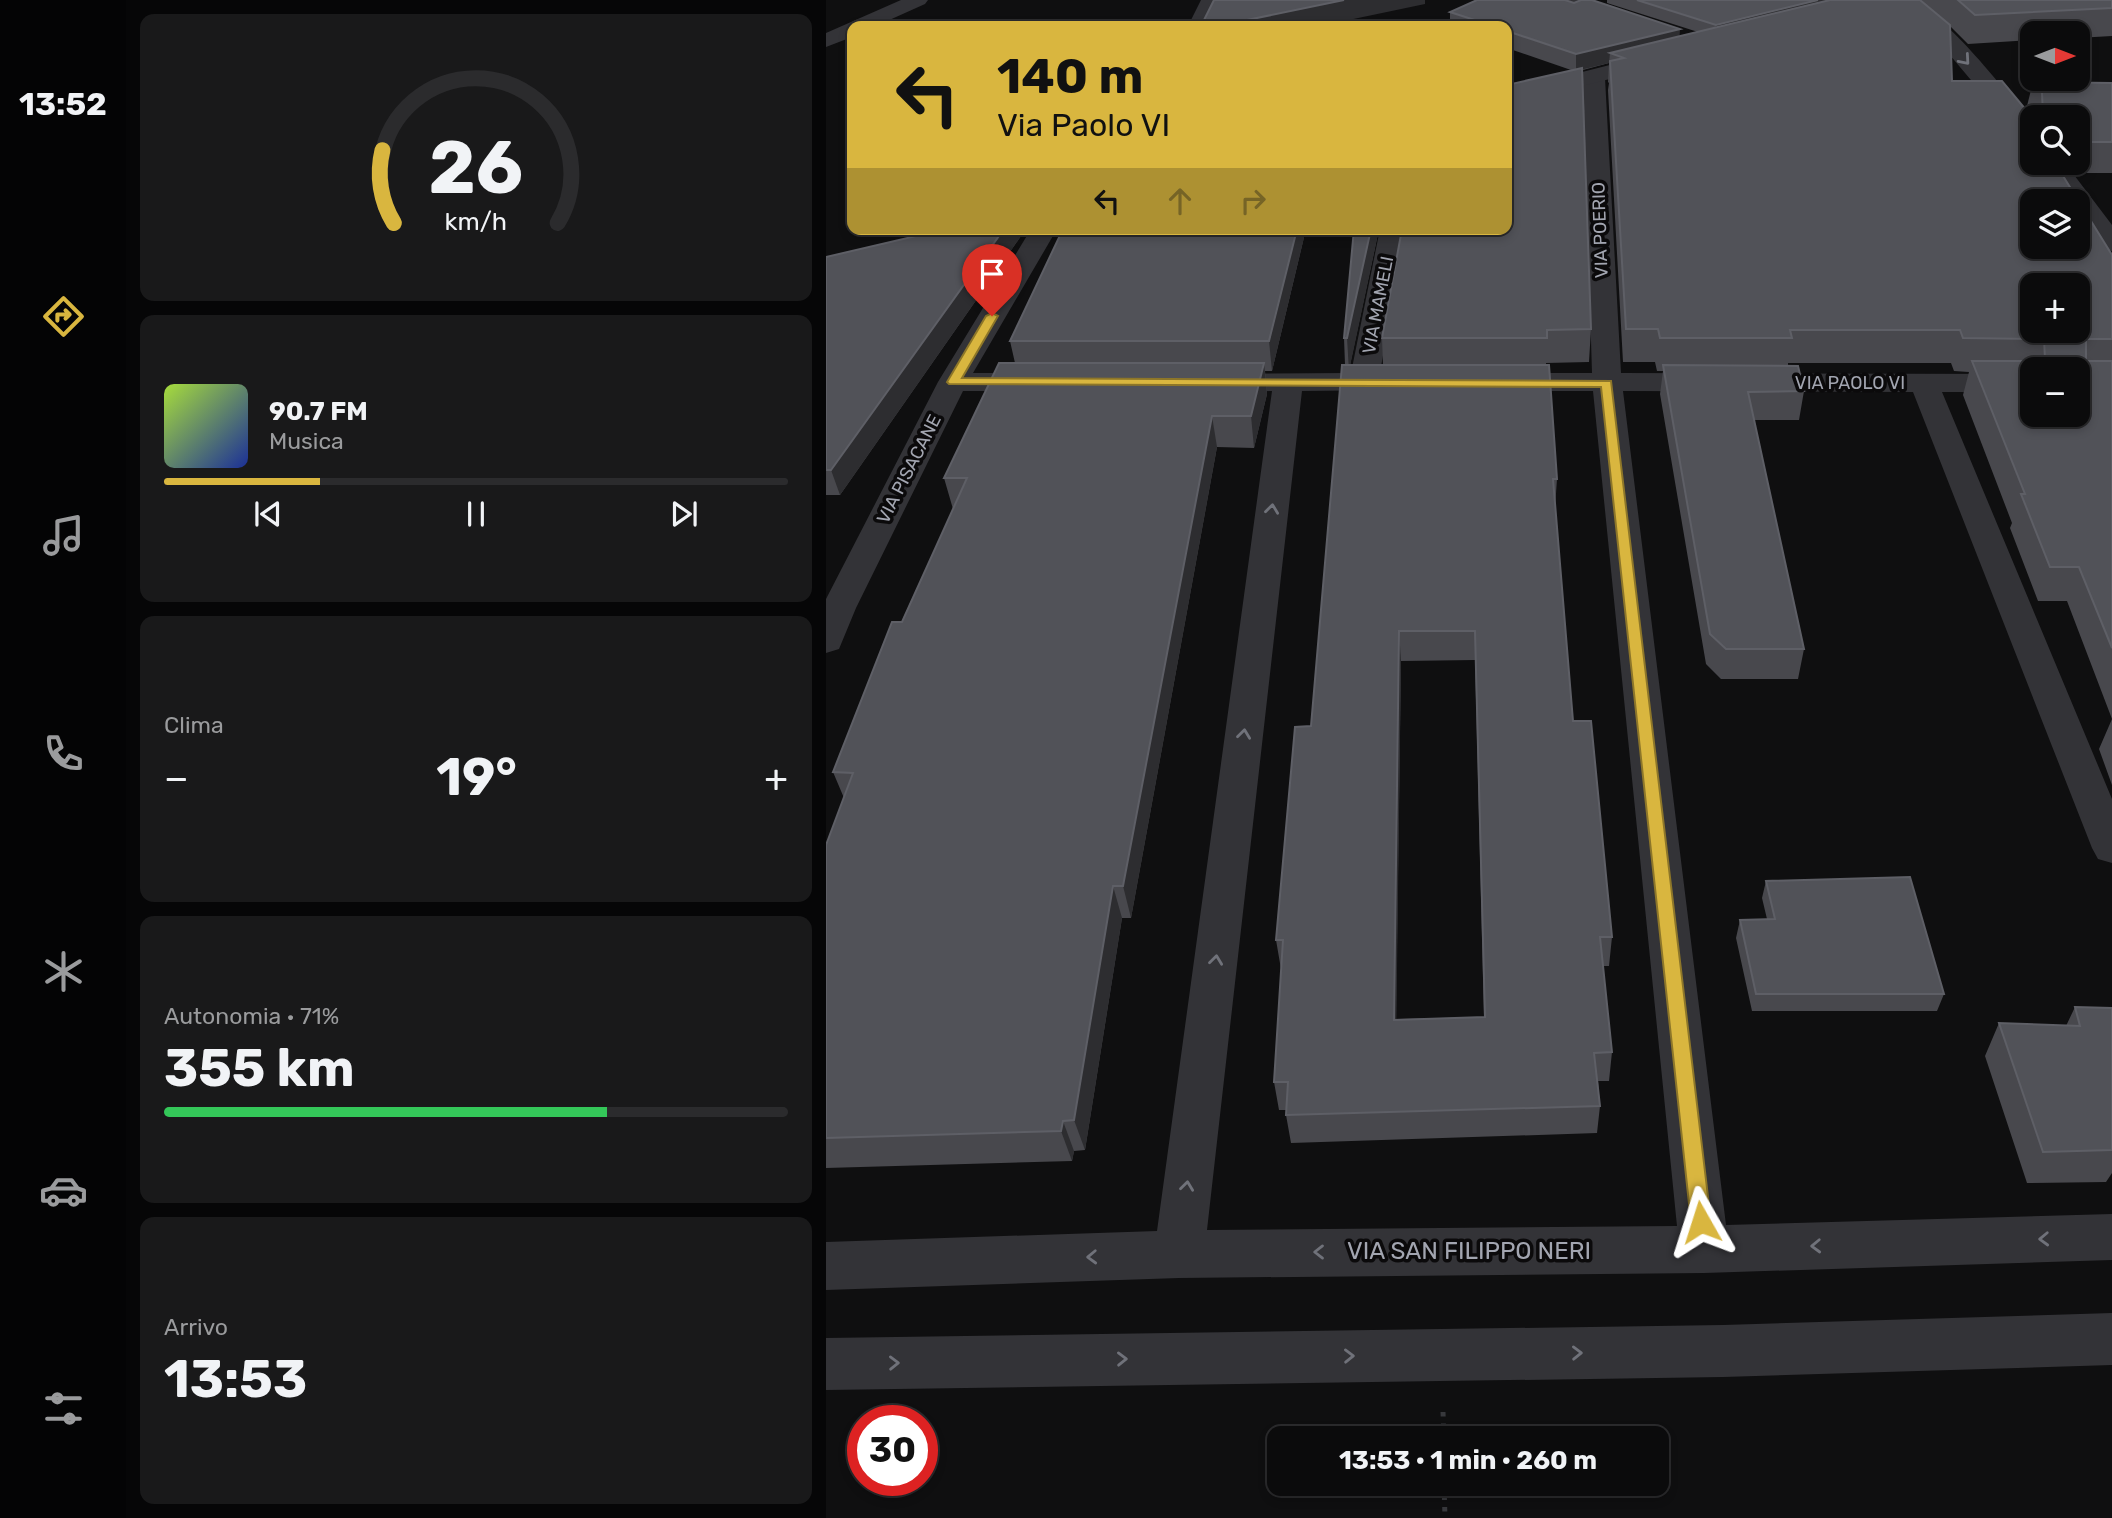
<!DOCTYPE html>
<html lang="it">
<meta charset="utf-8">
<style>
body{margin:0;font-family:Rubik,sans-serif;background:#19191a;color:#f1f3f6;height:100vh;display:flex;flex-direction:column;font-size:26px;white-space:nowrap}
*{box-sizing:border-box;margin:0}
p{font-size:23px;color:#9a9b9d}
.icon{flex:none;width:38px;height:38px;fill:none;stroke:currentColor;stroke-width:2;stroke-linecap:round;stroke-linejoin:round}
.map{position:relative;flex:1;overflow:hidden}
.details{display:flex;flex-direction:column;gap:14px;padding:14px;background:#060607;width:700px}
.details>*{flex:none}
.banner{position:absolute;left:21px;top:21px;width:665px;height:214px;border-radius:14px;box-shadow:0 4px 10px #0003,0 0 0 2px #2b2b2d;background:#d9b63f;color:#111;overflow:hidden}
.needle{width:46px;rotate:90deg}
.fabs{position:absolute;left:1194px;top:21px;display:grid;gap:14px}
.fabs a{display:grid;place-items:center;width:70px;height:70px;border-radius:14px;background:#0b0b0c;box-shadow:0 4px 10px #0003,0 0 0 2px #2b2b2d;font-size:35px}
.speed{position:absolute;left:21px;top:1405px;display:flex;gap:14px;font-size:35px;font-weight:700;text-align:center}
.speed>*{display:grid;place-content:center;width:91px;height:91px;border-radius:50%;background:#0b0b0c;box-shadow:0 4px 10px #0003,0 0 0 2px #2b2b2d;line-height:1}
.speed .limit{border:10px solid #d22;background:#fff;color:#111}
.pin{position:absolute;display:grid;place-items:center;width:60px;height:60px;color:#fff;margin:-72px -30px;border-radius:50% 50% 50% 0;rotate:-45deg;box-shadow:0 0 7px #0007}
.pin .icon{rotate:45deg}
.me{position:absolute;width:77px;margin:-38px;rotate:354deg;stroke-linejoin:round;filter:drop-shadow(0 0 5px #0008)}
.turn{display:flex;align-items:center;gap:24px;height:147px;padding:0 35px;font-size:32px}
.turn .icon{width:91px;height:91px;stroke-width:2.5}
.turn b{display:block;font-size:49px;line-height:60px}
.lanes{display:flex;align-items:center;height:66px;padding:0 35px;background:#0003;justify-content:center;gap:35px;direction:ltr}
.lanes .off{opacity:.35}
.big{font-size:52px;font-weight:700;line-height:1.1}
.details .card{flex:1;display:flex;flex-direction:column;justify-content:center;gap:10px;min-width:0;padding:0 24px;border-radius:14px;background:#19191a}
.details .dial{align-items:center;gap:0}
.dial svg{height:182px;overflow:visible;fill:none;stroke:#2b2b2d;stroke-width:7;stroke-linecap:round;text-anchor:middle}
.dial text{fill:#f1f3f6;stroke:none}
.song{display:flex;align-items:center;gap:21px}
.cover{width:84px;height:84px;border-radius:10px;background:linear-gradient(135deg,hsl(80 70% 55%),hsl(230 70% 35%))}
.played{height:7px;border-radius:4px;background:linear-gradient(90deg,#d9b63f 25%,#2b2b2d 25%)}
.keys{display:flex;justify-content:space-around;direction:ltr}
.heat{display:flex;justify-content:space-between;align-items:center;font-size:38px;direction:ltr}
.charge{height:10px;border-radius:5px;background:linear-gradient(90deg,#34c759 71%,#2b2b2d 0)}
.trip{position:absolute;left:441px;top:1426px;width:402px;height:70px;border-radius:14px;background:#0b0b0c;box-shadow:0 4px 10px #0003,0 0 0 2px #2b2b2d;font-weight:700;line-height:70px;text-align:center}
main{display:flex;flex:1;min-height:0}
.dock{display:flex;flex-direction:column;width:126px;justify-content:space-around;align-items:center;background:#040405;color:#9a9b9d}
.dock .icon{width:49px;height:49px}
.dock .active{color:#d9b63f}
.dock b{font-size:32px;color:#f1f3f6}
.map>svg:first-child{display:block}
</style>
<main>
<nav class="dock">
<b>13:52</b>
<svg class="icon active" aria-label="directions" viewBox="0 0 24 24"><path d="M12 3l9 9-9 9-9-9zM9 14v-3h6M13 9l2 2-2 2"/></svg>
<svg class="icon" aria-label="music" viewBox="0 0 24 24"><path d="M9 18V5l10-2v13"/><circle cx="6" cy="18" r="3"/><circle cx="16" cy="16" r="3"/></svg>
<svg class="icon" aria-label="phone" viewBox="0 0 24 24"><path d="M5 4h4l2 5-3 2q2 4 5 5l2-3 5 2v4C11 20 4 13 5 4z"/></svg>
<svg class="icon" aria-label="climate" viewBox="0 0 24 24"><path d="M12 3v18M4 7l16 10M4 17L20 7"/></svg>
<svg class="icon" aria-label="car" viewBox="0 0 24 24"><path d="M5 17H2v-5l4-1 3-4h7l3 4 3 1v5h-3M9 17h6M6 11h13"/><circle cx="7" cy="17" r="2"/><circle cx="17" cy="17" r="2"/></svg>
<svg class="icon" aria-label="filters" viewBox="0 0 24 24"><path d="M4 7h16M4 17h16"/><circle cx="9" cy="7" r="2"/><circle cx="15" cy="17" r="2"/></svg>
</nav>
<section class="details">
<div class="card dial"><svg viewBox="0 0 100 80">
<path d="M14 69A42 42 0 1 1 86 69"/>
<path d="M14 69A42 42 0 0 1 9 37" stroke="#d9b63f"/>
<text x="50" y="56" font-size="32" font-weight="700">26</text>
<text x="50" y="72" font-size="11">km/h</text>
</svg></div>
<div class="card">
<div class="song"><i class="cover"></i><div><b>90.7 FM</b><p>Musica</p></div></div>
<div class="played"></div>
<div class="keys"><svg class="icon" aria-label="previous" viewBox="0 0 24 24"><path d="M18 5L8 12l10 7zM5 5v14"/></svg><svg class="icon" aria-label="pause" viewBox="0 0 24 24"><path d="M8 5v14M16 5v14"/></svg><svg class="icon" aria-label="next" viewBox="0 0 24 24"><path d="M6 5l10 7-10 7zM19 5v14"/></svg></div>
</div>
<div class="card"><p>Clima</p>
<div class="heat"><a>−</a><b class="big">19°</b><a>+</a></div>
</div>
<div class="card"><p>Autonomia · 71%</p><b class="big">355 km</b><div class="charge"></div></div>
<div class="card"><p>Arrivo</p><b class="big">13:53</b></div>
</section>
<div class="map">
<svg width="1286" height="1518" viewBox="0 0 1286 1518">
<rect width="100%" height="100%" fill="#0f0f10"/>
<g fill="none" stroke-linecap="round" stroke-linejoin="round">
<!-- path -->
<g stroke="#37383c" stroke-width="5" stroke-dasharray="4.5 7" stroke-linecap="butt">
<path d="M617,1412l1,26"/>
<path d="M618,1484l1,34"/>
</g>
<!-- minor -->
<g fill="#333337" fill-rule="evenodd">
<path d="M75,0h27l-3,4 -49,22h-24v11l-26,10v-14z"/>
<path d="M375,0h20l-13,26h-20z"/>
<path d="M732,0h30l45,15 3,4 -3,4 -7,2 -65,-21z"/>
<path d="M1086,4c34,8 95,90 120,119v22l-8,-2 -91,-108 -28,-21 -3,-4 3,-4z"/>
<path d="M768,71l8,2 3,5 16,295 411,1v18h-90l170,407v64l-14,-4 -6,-11 -179,-456 -290,-1 103,834 386,-11v46l-408,13 -525,5 -353,12v-48l331,-11 115,-840 -57,1 -10,-3 -5,-6 5,-6 10,-3 136,-1 29,-144h26l-26,143 23,3 5,6 -5,6 -10,3 -91,1 -95,839 470,-4 -84,-835h-95l-10,-3 -5,-6 5,-6 10,-3h94l-9,-295 3,-5z"/>
<path d="M1215,163h24l47,62v26l-9,-2 -26,-36v-12h-9z"/>
<path d="M205,229h26l-84,144h70l10,3 5,6 -5,6 -10,3h-80l-107,217 -17,41 -13,4v-54l112,-217z"/>
<path d="M1286,1313v52l-389,12 -897,13v-52l897,-13z"/>
</g>
<!-- tertiary -->
<path fill="#333337" fill-rule="evenodd" d="M831,53l8,2 3,5 -3,5 -158,40v-14z"/>
</g>
<!-- wall -->
<g fill="#48484d" fill-rule="evenodd">
<path d="M781,0h505v36l-35,2v-5h-45v7l-64,4 -18,-18 2,55 74,29 7,-28 79,1v90h-36l-9,-10h10v-46h-45v46l80,92v530l-13,-36 13,-30 -45,-118h-29l-28,-73 2,-5 -49,-128 6,-23 -15,-1 -3,-8h-163v3l16,25 -5,29h-45l50,229 -6,30h-77l-15,-15 -46,-270 3,-23h-6l-2,-9h-32l-15,-272 1,-7 -1,-1 1,-19 -26,7 8,259 -2,33 -43,1v2l11,114 -2,29 18,213 39,216 -3,29h-6l9,86 -3,29h-11l2,25 -3,27 -306,10 -5,-28 1,-5h-8l-5,-28 7,-113 -5,-29 35,-214 34,-361 -1,-27 10,-109h25l-29,136h33l-1,-27 189,-268 -64,-22v-22h-57v-14l229,25 19,-5 -91,-29zM649,660l9,357 -88,2 5,-358z"/>
<path d="M237,229h243l-34,142h-7l2,23 -13,54 -37,-1 -86,471h-9l-37,232 -11,1 -2,10 -246,7v-323l18,-47 -11,-26 120,-263 -9,-31 71,-115 -5,-22z"/>
<path d="M195,236l-181,259h-14v-238z"/>
<path d="M940,881l178,113 -7,17h-185l-16,-73 4,-18 27,-1 -5,-21z"/>
<path d="M1249,1007l37,1v165l-6,9 -79,1 -42,-127 14,-33 67,3z"/>
</g>
<!-- shaded-wall -->
<g fill="#2d2d30">
<path d="M518,0h81v4l-105,22h-102z"/>
<path d="M992,0h46l-150,37 2,-12z"/>
<path d="M854,29l-1,17 -55,12 -14,-5 -1,10 -33,8v-17z"/>
<path d="M178,229h16l1,7 -181,259 -9,-25z"/>
<path d="M471,229h9l-34,142 -3,-30z"/>
<path d="M545,229h8l-30,142 -2,-33z"/>
<path d="M438,363l3,31 -13,54 -3,-32z"/>
<path d="M386,416l5,31 -86,471 -8,-32z"/>
<path d="M573,631l2,30 -5,387 -2,-28z"/>
<path d="M287,886l9,32 -37,232 -11,-30z"/>
<path d="M237,1121l11,30 -2,10 -11,-30z"/>
</g>
<!-- building -->
<g fill="#515258" stroke="#5e5f66" stroke-width="2" fill-rule="evenodd">
<path d="M388,0h130l-126,26h-17z"/>
<path d="M651,0h88l9,3 7,-3h11l88,29 -104,25 -69,-23v-5h-14l-43,-14z"/>
<path d="M811,0h181l-102,25z"/>
<path d="M1004,0h90l30,25 2,56h50l29,35 7,1h-6v46h23l57,92v84h-26v22h26v287l-33,-81h-29l-29,-73h4l-53,-133h70l3,-2 -1,-20 -81,-1 -3,-8h-170l2,8h-132l-2,-9h-32l-16,-268 14,-3 -14,-5zM1206,201h45v46h-45zM1206,285h45v46h-45zM1206,369h45v46h-45z"/>
<path d="M1132,0h154v8l-137,7z"/>
<path d="M756,68l9,261 -44,1v8h-165l20,-109h105v-144z"/>
<path d="M1207,82l79,1v59h-28l-7,-8v-17h-37l3,-2 -1,-22z"/>
<path d="M120,229h58l-173,241h-5v-213z"/>
<path d="M237,229h234l-28,112h-259z"/>
<path d="M528,229h17l-24,109h-3z"/>
<path d="M173,363h265l-13,53h-39l-89,470h-10l-39,234 -11,1 -2,10 -235,7v-293l27,-72 -20,-1 59,-150h10l65,-144h-23z"/>
<path d="M516,365h207l8,114h-4l20,242h18l21,216h-12l12,115 -18,1 6,53 -314,9 2,-33h-14l9,-142h-7l19,-213 16,-1zM573,631h76l10,386 -91,3z"/>
<path d="M837,365l135,1 6,25 -56,1 56,257h-78l-16,-15z"/>
<path d="M1084,877l34,117h-188l-16,-74 35,-1 -9,-38z"/>
<path d="M1249,1007l37,1v142l-69,2 -44,-129 81,3z"/>
</g>
<!-- one-way arrows -->
<defs><path id="oneway-chevron" d="M-2-3.5L2.5 0L-2 3.5" fill="none" stroke-width="1.6" stroke-linecap="round" stroke-linejoin="round" transform="scale(1.75)"/></defs>
<g stroke="#70727a">
<use href="#oneway-chevron" transform="translate(1139 60) rotate(49)"/>
<use href="#oneway-chevron" transform="translate(446 509) rotate(-83)"/>
<use href="#oneway-chevron" transform="translate(418 734) rotate(-83)"/>
<use href="#oneway-chevron" transform="translate(390 960) rotate(-83)"/>
<use href="#oneway-chevron" transform="translate(361 1186) rotate(-83)"/>
<use href="#oneway-chevron" transform="translate(1218 1239) rotate(178)"/>
<use href="#oneway-chevron" transform="translate(990 1246) rotate(178)"/>
<use href="#oneway-chevron" transform="translate(493 1252) rotate(180)"/>
<use href="#oneway-chevron" transform="translate(266 1257) rotate(178)"/>
<use href="#oneway-chevron" transform="translate(751 1353) rotate(-1)"/>
<use href="#oneway-chevron" transform="translate(523 1356) rotate(-1)"/>
<use href="#oneway-chevron" transform="translate(296 1359) rotate(-1)"/>
<use href="#oneway-chevron" transform="translate(68 1363) rotate(-1)"/>
</g>
<!-- route -->
<path fill="#d9b63f" stroke="#8d7629" stroke-width="2" d="M166,313l6,3 -36,62 649,3 100,841 -3,7 -7,3 -7,-3 -3,-7 -90,-835 -652,-3 -2,-2 39,-66z"/>
<g text-anchor="middle" dominant-baseline="central" stroke-width="7" stroke-linejoin="round" paint-order="stroke">
<!-- far-street labels -->
<g font-size="18" fill="#a2a5b0" stroke="#0b0a0b">
<text transform="translate(774 230) rotate(-92)">VIA POERIO</text>
<text transform="translate(552 305) rotate(-79)">VIA MAMELI</text>
<text x="1024" y="383">VIA PAOLO VI</text>
<text transform="translate(83 469) rotate(-63)">VIA PISACANE</text>
</g>
<!-- near-street labels -->
<g font-size="24" fill="#a2a5b0" stroke="#0b0a0b">
<text x="643" y="1251">VIA SAN FILIPPO NERI</text>
</g>
</g>
</svg>
<div class="fabs">
<a><svg class="needle" viewBox="-14 -14 28 28"><path d="M0-13l5 13h-10z" fill="#e53935"/><path d="M0 13l5-13h-10z" fill="#9a9b9d"/></svg></a>
<a><svg class="icon" aria-label="search" viewBox="0 0 24 24"><circle cx="10" cy="10" r="6"/><path d="M15 15l6 6"/></svg></a>
<a><svg class="icon" aria-label="layers" viewBox="0 0 24 24"><path d="M12 4l9 5-9 5-9-5zM3 14l9 5 9-5"/></svg></a>
<a>+</a>
<a>−</a>
</div>
<div class="speed"><div class="limit">30</div></div>
<div class="pin" style="left:166px;top:316px;background:#d93025"><svg class="icon" aria-label="arrive" viewBox="0 0 24 24"><path d="M6 21V4h12l-3 4 3 4H6"/></svg></div>
<svg class="me" style="left:875px;top:1222px" viewBox="-20 -20 40 40"><path d="M0-17L14 15 0 8-14 15z" fill="#d9b63f" stroke="#fff" stroke-width="4"/></svg>
<div class="trip">13:53 · 1 min · 260 m</div>
<div class="banner">
<div class="turn"><svg class="icon" aria-label="left" viewBox="0 0 24 24"><path d="M17 20v-9H6M10 6l-5 5 5 5"/></svg><div><b>140 m</b>Via Paolo VI</div></div>
<div class="lanes"><svg class="icon" aria-label="left" viewBox="0 0 24 24"><path d="M17 20v-9H6M10 6l-5 5 5 5"/></svg><svg class="icon off" aria-label="ahead" viewBox="0 0 24 24"><path d="M12 20V5M6 11l6-6 6 6"/></svg><svg class="icon off" aria-label="right" viewBox="0 0 24 24"><path d="M7 20v-9h11M14 6l5 5-5 5"/></svg></div>
</div>
</div>
</main>
